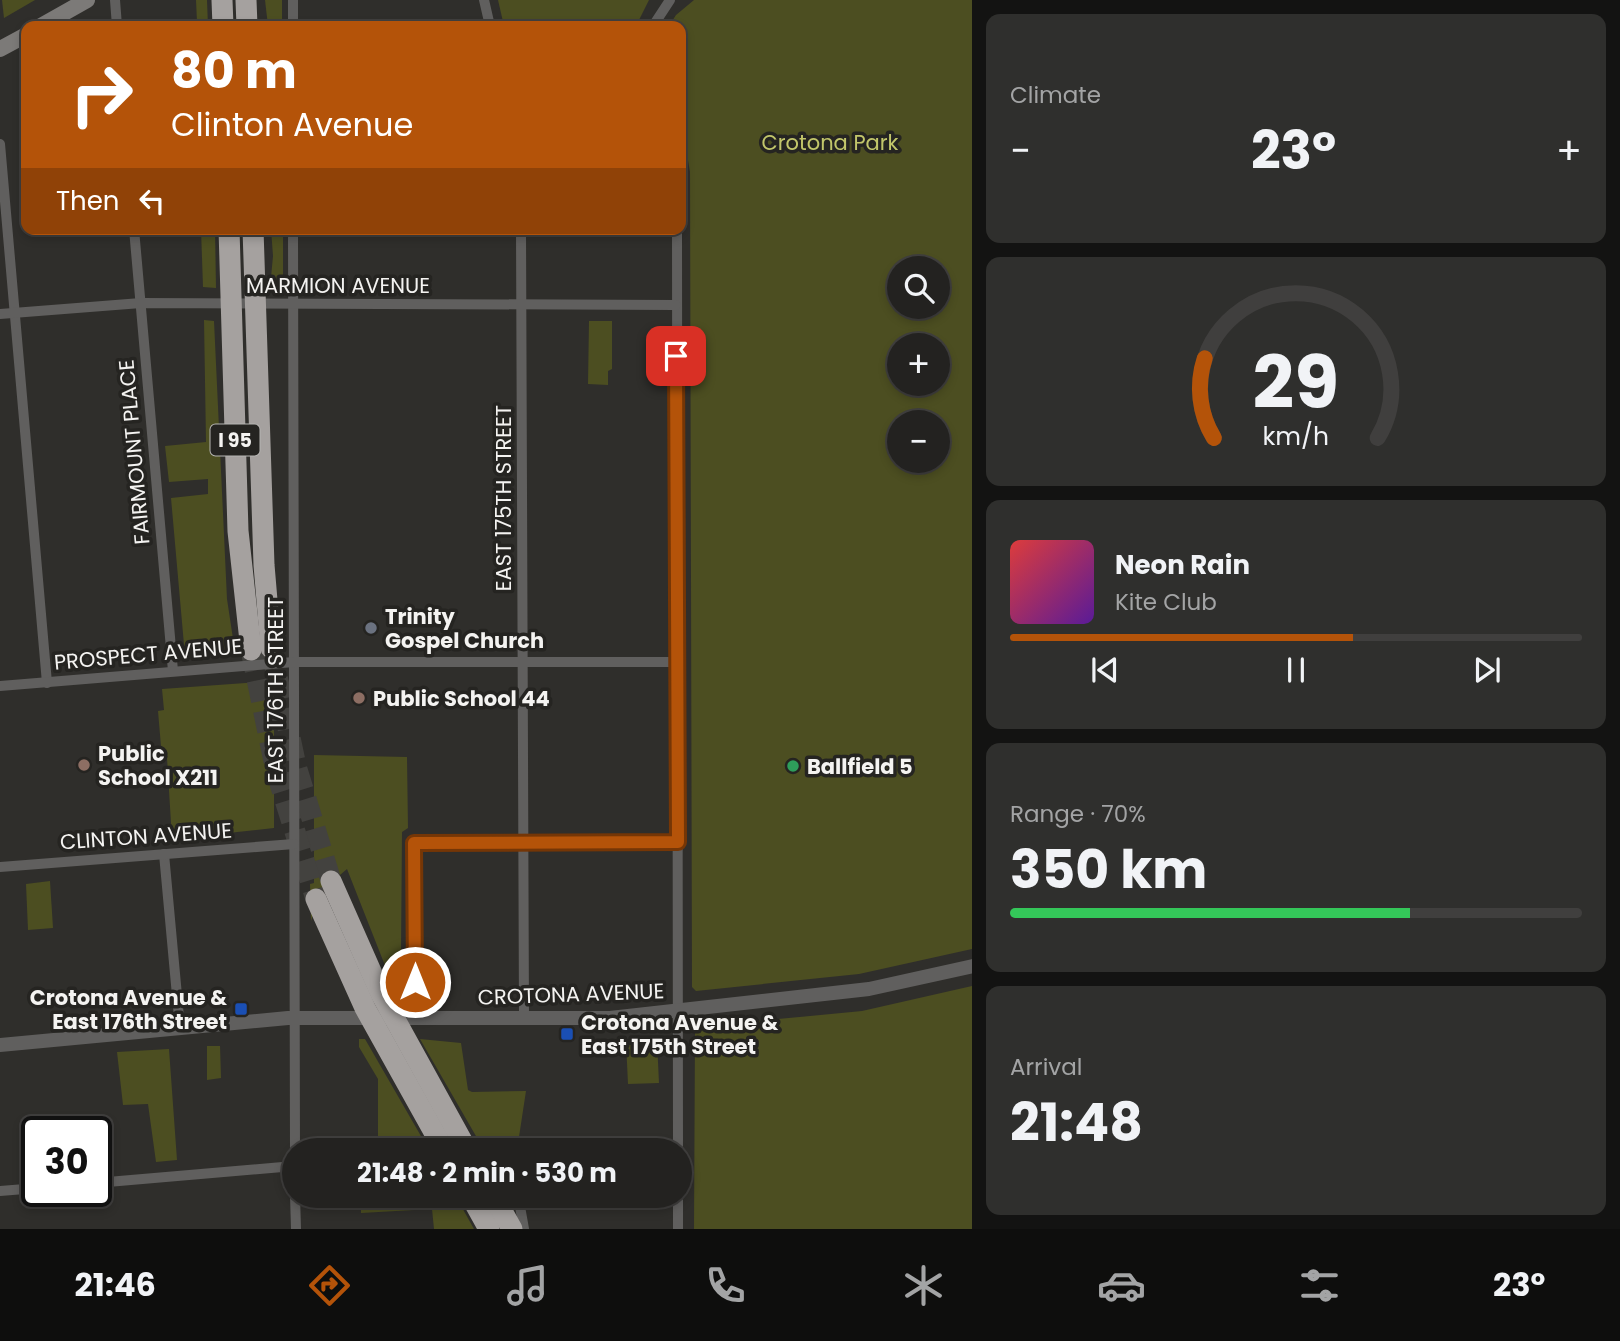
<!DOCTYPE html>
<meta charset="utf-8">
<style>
body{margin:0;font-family:Poppins,sans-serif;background:#2f2f2d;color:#f1f3f6;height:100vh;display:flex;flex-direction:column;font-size:26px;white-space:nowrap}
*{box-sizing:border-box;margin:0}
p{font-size:23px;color:#a3a4a5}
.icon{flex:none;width:38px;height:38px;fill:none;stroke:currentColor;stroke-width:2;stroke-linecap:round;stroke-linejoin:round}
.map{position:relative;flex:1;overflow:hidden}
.drawer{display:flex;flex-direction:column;gap:14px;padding:14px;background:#131312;width:648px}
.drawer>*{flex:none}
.guide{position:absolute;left:21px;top:21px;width:665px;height:214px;border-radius:14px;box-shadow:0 4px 10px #0003,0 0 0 2px #403f3e;background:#b45309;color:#fff;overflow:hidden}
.controls{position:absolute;left:887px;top:256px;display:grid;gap:14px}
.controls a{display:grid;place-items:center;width:63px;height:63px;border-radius:50%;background:#232220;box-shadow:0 4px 10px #0003,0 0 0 2px #403f3e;font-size:35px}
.speed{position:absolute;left:21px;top:1116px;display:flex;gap:14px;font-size:35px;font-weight:700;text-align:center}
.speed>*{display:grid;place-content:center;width:91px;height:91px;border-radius:50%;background:#232220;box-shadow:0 4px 10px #0003,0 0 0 2px #403f3e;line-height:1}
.speed .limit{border:4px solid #111;border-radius:10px;background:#fff;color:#111}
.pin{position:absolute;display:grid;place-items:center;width:60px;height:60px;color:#fff;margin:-30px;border-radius:14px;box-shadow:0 4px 10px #0006}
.me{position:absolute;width:77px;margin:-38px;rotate:0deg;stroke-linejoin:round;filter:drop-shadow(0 0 5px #0008)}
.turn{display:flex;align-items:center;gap:24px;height:147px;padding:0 35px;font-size:32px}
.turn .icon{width:91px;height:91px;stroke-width:2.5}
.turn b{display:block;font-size:49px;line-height:60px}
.then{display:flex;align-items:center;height:66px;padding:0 35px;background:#0003;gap:14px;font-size:26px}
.big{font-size:52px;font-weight:700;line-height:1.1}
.drawer .widget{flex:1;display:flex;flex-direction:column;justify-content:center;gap:10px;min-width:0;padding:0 24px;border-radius:14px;background:#2f2f2d}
.drawer .dial{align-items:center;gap:0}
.dial svg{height:182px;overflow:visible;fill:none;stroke:#403f3e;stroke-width:7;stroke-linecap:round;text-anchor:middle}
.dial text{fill:#f1f3f6;stroke:none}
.song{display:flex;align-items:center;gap:21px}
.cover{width:84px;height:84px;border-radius:10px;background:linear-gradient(135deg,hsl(0 70% 55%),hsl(270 70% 35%))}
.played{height:7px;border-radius:4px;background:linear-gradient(90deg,#b45309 60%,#403f3e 60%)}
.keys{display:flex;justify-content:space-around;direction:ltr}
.heat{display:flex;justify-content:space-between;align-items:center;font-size:38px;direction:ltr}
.charge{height:10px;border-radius:5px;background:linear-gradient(90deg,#34c759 70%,#403f3e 0)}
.trip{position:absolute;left:282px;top:1138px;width:410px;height:70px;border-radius:35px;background:#232220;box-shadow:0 4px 10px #0003,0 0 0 2px #403f3e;font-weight:700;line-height:70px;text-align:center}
.tab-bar{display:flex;height:112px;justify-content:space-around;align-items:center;background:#0e0e0d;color:#a3a4a5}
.tab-bar .icon{width:49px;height:49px}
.tab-bar .active{color:#b45309}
.tab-bar b{font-size:32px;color:#f1f3f6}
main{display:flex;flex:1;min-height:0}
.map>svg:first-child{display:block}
</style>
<main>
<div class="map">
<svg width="973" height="1229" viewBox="0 0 973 1229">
<rect width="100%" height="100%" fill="#2f2e2b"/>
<!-- green -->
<g fill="#4c4e21" fill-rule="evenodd">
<path d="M2,0h33l-31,18z"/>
<path d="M196,0h11l1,26h-7v-4h-4z"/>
<path d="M265,0h17v26h-14z"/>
<path d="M498,0h151l-13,26h-132z"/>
<path d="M694,0h279l-1,949 -113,25 -163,17 -4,-4 -2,-815 -9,-53v-93h-12l7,-11zM900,268h38v38h-38zM900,345h38v38h-38zM900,422h38v38h-38z"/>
<path d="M201,229h14l1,59 -13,-1z"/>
<path d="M271,229h12v60l-13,-1 3,-32z"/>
<path d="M204,320l10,1 13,278 8,53 -50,4 -14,-158 37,-4v-15l-39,3 -4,-36 41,-4z"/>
<path d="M589,321h23v48l-4,2v14l-20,-1z"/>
<path d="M274,681v147l-102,11 -5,-81h-5l-4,-47 6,-1 -2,-21z"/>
<path d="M314,755l93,2 1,71 -6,4 -1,121h4l1,43h-9l-50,-127 -27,23 -9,29 -1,-37 4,-1z"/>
<path d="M50,881l3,47 -25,2 -2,-46z"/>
<path d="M972,986v243h-278l1,-199 11,-4 156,-15z"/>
<path d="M359,1039h6l64,111 -51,-3v-68l-19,-32z"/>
<path d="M420,1039l41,4 7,47 4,2 54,-1 -9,59h-33z"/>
<path d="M657,1041l2,42 -31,1 -2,-42z"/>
<path d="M207,1046h13l1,32 -14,2z"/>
<path d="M169,1049l8,111 -21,2 -8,-58 -25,1 -6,-53z"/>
<path d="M361,1195h94l19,34h-40l-2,-20 -71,4z"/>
</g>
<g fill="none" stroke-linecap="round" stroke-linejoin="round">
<!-- motorway-tunnel -->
<g stroke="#43423f" stroke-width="21" stroke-dasharray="21 10" stroke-linecap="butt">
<path d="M271,648l25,118 35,115"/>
<path d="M251,650l25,121 40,128"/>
</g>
<!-- minor -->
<g stroke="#605f5e" stroke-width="10">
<path d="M115,0l2,26"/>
<path d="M293,0v26"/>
<path d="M484,0l6,26"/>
<path d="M653,26l17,-26"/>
<path d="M0,144l47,539"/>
<path d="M134,229l39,442"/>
<path d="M293,229l2,921"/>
<path d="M521,229l3,789"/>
<path d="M677,229l1,921"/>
<path d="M0,314l141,-11 535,2"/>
<path d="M0,686l294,-24h383"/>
<path d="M164,854l16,174"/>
<path d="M0,867l294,-23"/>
<path d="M415,1018l-1,-175 264,-1"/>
<path d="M96,1183l198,-17"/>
<path d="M0,1191l37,-3"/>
<path d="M295,1195l1,34"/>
<path d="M678,1195v34"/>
<path d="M519,1201l5,28"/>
</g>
<!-- tertiary -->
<path stroke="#605f5e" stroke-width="14" d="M0,1045l288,-27h322l259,-29 104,-23"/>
<!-- secondary -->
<g stroke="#7c7a78" stroke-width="16">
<path d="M41,26l46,-26"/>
<path d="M0,49l26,-14"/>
</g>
<!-- motorway -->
<g stroke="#a5a19f" stroke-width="21">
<path d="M222,0l1,26"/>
<path d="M246,0l1,26"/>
<path d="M229,229l9,302 13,119"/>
<path d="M253,229l11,336 7,83"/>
<path d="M331,881l50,113 86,156"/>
<path d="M316,899l49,109 79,142"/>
<path d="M470,1195l19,34"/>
<path d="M493,1195l19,34"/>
</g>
</g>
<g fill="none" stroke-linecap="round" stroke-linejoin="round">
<defs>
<path id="route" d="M415,982l-1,-139 264,-1 -2,-486"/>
</defs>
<!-- route casing -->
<use href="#route" stroke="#753606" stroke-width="18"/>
<!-- route -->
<use href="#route" stroke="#b45309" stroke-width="12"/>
</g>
<!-- markers -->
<circle fill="#6b7280" stroke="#252421" stroke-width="2.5" cx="371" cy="628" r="7"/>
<g fill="#8d6e63" stroke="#252421" stroke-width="2.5">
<circle cx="359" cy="698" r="7"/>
<circle cx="84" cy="765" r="7"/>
</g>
<circle fill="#2e9e5b" stroke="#252421" stroke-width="2.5" cx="793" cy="766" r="7"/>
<g fill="#1a4fb4" stroke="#252421" stroke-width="2.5">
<rect x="234" y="1002" width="14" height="14" rx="3.5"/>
<rect x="560" y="1027" width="14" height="14" rx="3.5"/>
</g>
<g text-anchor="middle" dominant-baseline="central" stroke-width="7" stroke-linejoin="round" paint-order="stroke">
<!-- shield labels -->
<rect fill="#252421" stroke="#b6b5b3" stroke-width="2" x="210.5" y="424.5" width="49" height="31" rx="5"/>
<g font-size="19" font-weight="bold" fill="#f4f3f1">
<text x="235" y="440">I 95</text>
</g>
<!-- park labels -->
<g font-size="21" fill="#c2c66a" stroke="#252421">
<text x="830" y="142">Crotona Park</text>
</g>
<!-- street labels -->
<g font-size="21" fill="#f4f3f1" stroke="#252421">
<text x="338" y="285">MARMION AVENUE</text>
<text transform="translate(134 452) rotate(-95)">FAIRMOUNT PLACE</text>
<text transform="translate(503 498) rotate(-90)">EAST 175TH STREET</text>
<text transform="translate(148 654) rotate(-5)">PROSPECT AVENUE</text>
<text transform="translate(275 690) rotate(-90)">EAST 176TH STREET</text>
<text transform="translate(146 836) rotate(-4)">CLINTON AVENUE</text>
<text transform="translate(571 994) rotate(-2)">CROTONA AVENUE</text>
</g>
<!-- poi labels -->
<g font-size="21" font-weight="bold" fill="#f4f3f1" stroke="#252421" text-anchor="start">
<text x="385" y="616">Trinity<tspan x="385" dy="24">Gospel Church</tspan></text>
<text x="373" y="698">Public School 44</text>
<text x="98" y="753">Public<tspan x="98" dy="24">School X211</tspan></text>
<text x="807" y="766">Ballfield 5</text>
<text x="227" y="997" text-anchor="end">Crotona Avenue &amp;<tspan x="227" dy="24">East 176th Street</tspan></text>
<text x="581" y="1022">Crotona Avenue &amp;<tspan x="581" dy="24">East 175th Street</tspan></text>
</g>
</g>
</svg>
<div class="controls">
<a><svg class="icon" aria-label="search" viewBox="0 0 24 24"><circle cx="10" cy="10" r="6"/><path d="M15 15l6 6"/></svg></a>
<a>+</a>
<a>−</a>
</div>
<div class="speed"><div class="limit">30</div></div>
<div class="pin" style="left:676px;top:356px;background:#d93025"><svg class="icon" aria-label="arrive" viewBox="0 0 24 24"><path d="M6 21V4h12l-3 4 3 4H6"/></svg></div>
<svg class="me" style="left:415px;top:982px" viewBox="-20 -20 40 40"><circle r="17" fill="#b45309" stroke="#fff" stroke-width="3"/><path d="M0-11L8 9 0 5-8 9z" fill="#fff"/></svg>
<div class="trip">21:48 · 2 min · 530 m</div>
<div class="guide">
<div class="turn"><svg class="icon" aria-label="right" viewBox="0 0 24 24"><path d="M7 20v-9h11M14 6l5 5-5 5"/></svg><div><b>80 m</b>Clinton Avenue</div></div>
<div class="then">Then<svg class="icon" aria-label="left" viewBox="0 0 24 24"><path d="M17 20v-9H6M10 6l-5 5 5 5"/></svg></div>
</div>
</div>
<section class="drawer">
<div class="widget"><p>Climate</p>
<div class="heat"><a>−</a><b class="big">23°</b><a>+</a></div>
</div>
<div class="widget dial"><svg viewBox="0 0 100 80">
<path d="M14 69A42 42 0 1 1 86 69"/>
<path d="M14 69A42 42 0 0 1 10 34" stroke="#b45309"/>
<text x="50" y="56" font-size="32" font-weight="700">29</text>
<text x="50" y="72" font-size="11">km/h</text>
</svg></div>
<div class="widget">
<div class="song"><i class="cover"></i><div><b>Neon Rain</b><p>Kite Club</p></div></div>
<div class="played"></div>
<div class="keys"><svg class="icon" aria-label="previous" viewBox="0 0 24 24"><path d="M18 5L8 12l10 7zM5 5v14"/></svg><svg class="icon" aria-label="pause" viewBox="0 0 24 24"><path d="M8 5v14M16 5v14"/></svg><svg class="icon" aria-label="next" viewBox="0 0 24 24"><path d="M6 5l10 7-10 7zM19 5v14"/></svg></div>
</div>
<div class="widget"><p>Range · 70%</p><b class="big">350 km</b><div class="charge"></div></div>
<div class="widget"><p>Arrival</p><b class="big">21:48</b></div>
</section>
</main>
<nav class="tab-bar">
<b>21:46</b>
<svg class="icon active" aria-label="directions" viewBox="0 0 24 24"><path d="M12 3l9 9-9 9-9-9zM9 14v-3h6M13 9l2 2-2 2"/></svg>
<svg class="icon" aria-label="music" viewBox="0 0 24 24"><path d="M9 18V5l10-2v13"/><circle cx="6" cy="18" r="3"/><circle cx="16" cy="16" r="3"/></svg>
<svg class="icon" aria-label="phone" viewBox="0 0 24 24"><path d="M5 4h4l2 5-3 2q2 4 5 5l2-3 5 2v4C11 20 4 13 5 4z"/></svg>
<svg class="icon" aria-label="climate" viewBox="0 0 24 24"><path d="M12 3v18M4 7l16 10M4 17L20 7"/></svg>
<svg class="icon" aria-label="car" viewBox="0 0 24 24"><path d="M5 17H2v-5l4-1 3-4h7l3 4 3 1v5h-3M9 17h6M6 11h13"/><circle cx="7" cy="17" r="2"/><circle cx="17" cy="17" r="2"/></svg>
<svg class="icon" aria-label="filters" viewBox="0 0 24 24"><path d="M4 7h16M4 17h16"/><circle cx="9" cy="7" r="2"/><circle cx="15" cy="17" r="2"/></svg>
<b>23°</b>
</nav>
